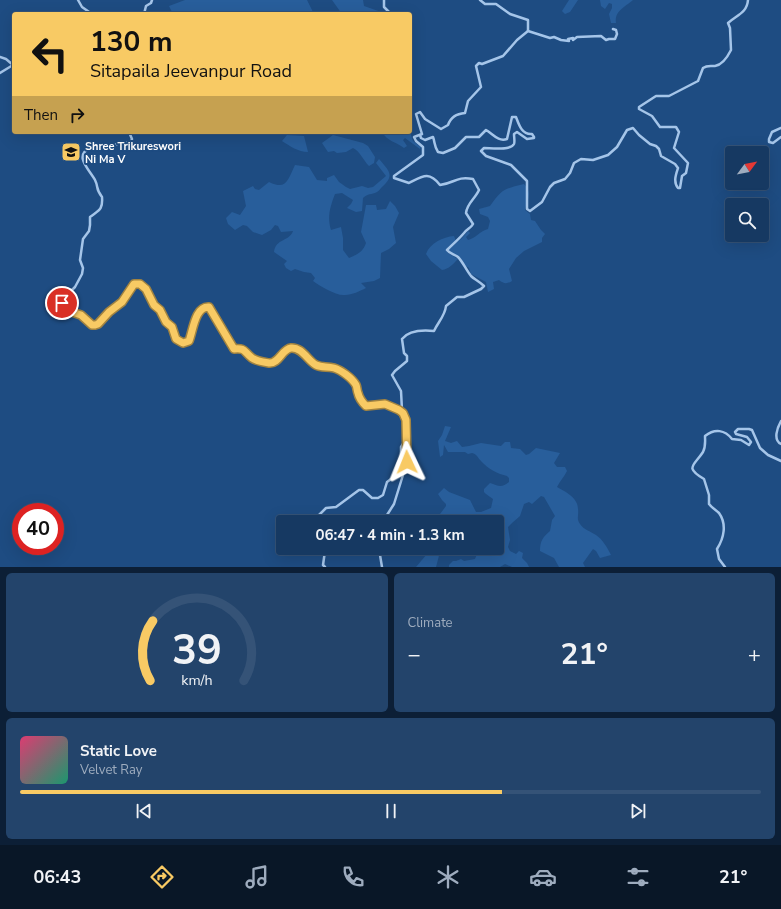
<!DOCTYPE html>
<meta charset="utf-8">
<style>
body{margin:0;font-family:"Nunito Sans",sans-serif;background:#23446b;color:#f1f3f6;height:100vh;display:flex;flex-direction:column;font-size:15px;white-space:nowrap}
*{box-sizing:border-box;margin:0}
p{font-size:13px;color:#9eacbe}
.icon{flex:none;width:22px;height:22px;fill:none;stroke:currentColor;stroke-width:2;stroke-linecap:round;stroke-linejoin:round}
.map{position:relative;height:567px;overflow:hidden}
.panel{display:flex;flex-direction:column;gap:6px;padding:6px;background:#0c1f36;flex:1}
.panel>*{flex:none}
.hud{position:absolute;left:12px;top:12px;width:400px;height:122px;border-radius:4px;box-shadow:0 4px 16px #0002,0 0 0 1px #355377;background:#f8ca64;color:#111;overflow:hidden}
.needle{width:26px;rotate:58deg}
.fabs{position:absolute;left:725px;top:146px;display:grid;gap:8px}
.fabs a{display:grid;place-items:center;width:44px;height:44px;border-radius:4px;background:#163962;box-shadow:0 4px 16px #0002,0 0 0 1px #355377;font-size:20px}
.speed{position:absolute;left:12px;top:503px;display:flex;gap:8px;font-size:20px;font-weight:700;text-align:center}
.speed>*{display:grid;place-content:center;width:52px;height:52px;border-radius:50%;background:#163962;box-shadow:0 4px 16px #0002,0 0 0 1px #355377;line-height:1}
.speed .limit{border:6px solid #d22;background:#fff;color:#111}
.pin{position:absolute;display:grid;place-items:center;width:34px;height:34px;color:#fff;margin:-17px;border:2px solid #fff;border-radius:50%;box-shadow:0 1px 4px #0007}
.me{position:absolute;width:44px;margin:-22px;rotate:358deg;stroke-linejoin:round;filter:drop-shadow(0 0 3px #0008)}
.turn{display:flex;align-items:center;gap:14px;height:84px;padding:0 12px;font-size:18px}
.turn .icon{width:52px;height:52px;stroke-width:2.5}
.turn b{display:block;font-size:28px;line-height:34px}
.then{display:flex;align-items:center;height:38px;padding:0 12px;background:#0003;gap:8px;font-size:15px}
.big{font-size:30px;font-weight:700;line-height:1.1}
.panel .widget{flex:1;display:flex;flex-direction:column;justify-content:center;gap:6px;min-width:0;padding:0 14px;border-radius:6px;background:#23446b}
.panel .dial{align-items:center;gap:0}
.dial svg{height:104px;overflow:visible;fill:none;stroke:#355377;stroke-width:7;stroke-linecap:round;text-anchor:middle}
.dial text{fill:#f1f3f6;stroke:none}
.song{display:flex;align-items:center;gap:12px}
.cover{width:48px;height:48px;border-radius:6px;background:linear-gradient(135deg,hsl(340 70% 55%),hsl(160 70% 35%))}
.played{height:4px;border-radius:2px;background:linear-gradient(90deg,#f8ca64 65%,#355377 65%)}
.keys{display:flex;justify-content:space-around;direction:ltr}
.heat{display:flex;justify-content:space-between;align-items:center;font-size:22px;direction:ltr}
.panel .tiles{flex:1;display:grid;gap:6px;grid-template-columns:1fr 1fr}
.widget:last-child{grid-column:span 2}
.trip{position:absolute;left:276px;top:515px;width:228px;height:40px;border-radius:4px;background:#163962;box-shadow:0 4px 16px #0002,0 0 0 1px #355377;font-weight:700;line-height:40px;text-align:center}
.tabs{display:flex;height:64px;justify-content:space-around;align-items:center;background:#091727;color:#9eacbe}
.tabs .icon{width:28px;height:28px}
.tabs .selected{color:#f8ca64}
.tabs b{font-size:18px;color:#f1f3f6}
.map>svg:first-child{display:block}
</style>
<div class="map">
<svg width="781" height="567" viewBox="0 0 781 567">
<rect width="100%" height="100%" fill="#1e4c82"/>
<!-- green -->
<g fill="#285e9b">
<path d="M185,0h122l7,14h-151l9,-2 -3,-6z"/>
<path d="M332,0h31l1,6 20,7 -42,1z"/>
<path d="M569,0h9l-8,12 -5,2 -3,-3z"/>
<path d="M600,0h33c-8,7 -19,11 -17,23h-5l-2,-9 3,-6v-4l-3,-1 -4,6 -4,-3z"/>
<path d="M382,132h28l3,9 8,6 -1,2 -15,-11 -2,2 4,6 -3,2c-9,-7 -16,-6 -22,-16z"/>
<path d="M287,135l17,1 4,16c-10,0 -18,-6 -26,-11z"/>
<path d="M333,135l30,8 5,3 7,11 -1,6 -5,3c-6,-6 -9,-15 -16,-18l-7,4 -9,1 -3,-2 -6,1 -6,-9z"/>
<path d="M379,159c11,13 16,16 2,29 -1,1 -2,3 -4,4 -6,3 -9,1 -14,6l-1,13 -6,1 -9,-4 4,-4 2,-4 -11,-7 -7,1c-5,13 -8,23 -4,36l10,-3 2,11v12l6,8c9,-4 14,-6 17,-15l-5,-11 5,-27h10l1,5 9,-1 4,-8 5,5 4,7 -6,14 3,16 -7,6 -8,4 -1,25 -6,3 -13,2 5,5c-6,3 -14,7 -21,7 -9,1 -25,-9 -32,-14l2,-3 -4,-5 -7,-1 -9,-3 -4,2 -5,-3 -2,-4 3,-3 -13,-9c2,-14 15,-10 19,-21l-12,1 -3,-6 -3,-1 -4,5 -9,5 -9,-3 -6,-6 -4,-1 -8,5 -7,-6 -2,-6 6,-6 8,3 6,-9 -3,-15 10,-5 2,3 4,1 10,-8c18,9 19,-3 26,-17l14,2 8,13 10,1v-3l7,-3 5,7 7,5 4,2 12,-3 6,2 5,-1 13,-11 -10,-13z"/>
<path d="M524,184c9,9 3,16 1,26l5,4 1,6 4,1 6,9 4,4 -3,4v4l-18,9 -8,7 -7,11 3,12c-5,3 -8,3 -13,-1l-6,2 1,7 -6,3 -2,-10 -15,-8 -2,-6 -5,-3 -2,-5 -13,-8v-3l13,-11 6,-7 2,2 -4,4 2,3c8,-2 12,-9 20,-11l2,-8 -2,-4 -8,-3 -1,-5 11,-3c12,-17 14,-17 34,-22z"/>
<path d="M454,236l2,5 -10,9 2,3 10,6c-5,5 -9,10 -16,11l-11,-9 -5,-7c4,-11 17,-17 28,-18z"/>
<path d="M445,426l6,1 -6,14 6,2 6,-2 5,6 7,-1 12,-3 20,3 4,-4h5l1,6 9,1 6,6 3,-1 7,-6 24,5 -6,10 3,4h8l2,4c-3,6 -7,10 -10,16 9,5 21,11 21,22 1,6 -2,10 2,15 4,6 10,7 16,11 7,5 11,12 15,20l-11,3 -4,-7 -3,-2 -10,14 2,4h-26l-5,-9 -14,-7c0,-10 3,-14 10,-20l2,-11 3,-4 -11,-19 -3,-1 -9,8 -3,-2 -5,2 -4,12 -8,7 -4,4 2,13 -2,7 2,4 6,3 3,-3 4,2 -1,5 5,5 2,4h-17l-7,-3 -5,3h-51v-2l4,-4h3l5,-2 3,2 11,-2 2,-5 -2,-6h22v-26h-72l1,-2 9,1 7,-3 -2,-4 6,-8v-2l-4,-4 -4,-6 6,-6 5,4 21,8 6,12h5l10,-4 2,-9 -7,-5 -2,-2v-3l6,-6c8,3 12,5 19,-1v-4l-2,-2c-9,-2 -19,-7 -26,-15 -3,-3 -4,-7 -9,-8l-4,1 -3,-2h-17l-4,-7 -1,10 -3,2 -2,-16 4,-6z"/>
<path d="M422,548h19l-5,19h-20l11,-13z"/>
</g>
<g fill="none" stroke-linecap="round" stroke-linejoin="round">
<!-- minor -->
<g stroke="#a5c5e9" stroke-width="2.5">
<path d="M78,0l4,7 10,7"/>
<path d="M384,0v7l5,5v2"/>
<path d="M480,0l5,4h11l14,10 18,6v11"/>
<path d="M144,14l2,-8 5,-3 1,-3"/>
<path d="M0,57l6,2 7,6 -13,8"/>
<path d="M781,128l-9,4 -3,7v3l4,1 8,-6"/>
<path d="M129,132l3,7 -1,3 -41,6c-17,8 0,22 5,32 4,8 0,8 7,17 1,13 -3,13 -12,20v8l-1,6 -6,8 -3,21 3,8 -1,6 -7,13 -8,8 -5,8 4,7 15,5 11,10h3l3,-1 11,-12 13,-10 12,-18h6l6,5 8,16 6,5 6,12 6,5 4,12 7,4 6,-2c3,-10 6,-35 20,-34l25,42c12,-1 9,2 18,8 4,4 11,5 17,6 10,1 13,-13 22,-14 11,-2 17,12 25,16 6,3 11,1 18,3 7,2 18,10 22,17 1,2 1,6 2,8 1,5 5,10 8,13l19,-2 14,6 4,3 3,7 1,42 -13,42 -7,11 -6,7"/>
<path d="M420,135l1,3 4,2 8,-3c2,5 1,9 5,15l5,1 12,-5 11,-11h13l7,-7c7,4 12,12 21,9l5,-22h4c3,8 6,18 16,17l2,3v1l-7,1 -10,-7 -3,2c0,3 1,8 0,10 -4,7 -23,4 -30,4l-3,3 5,5 25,9 16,16v28l3,2 12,-9 8,-15 4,-4 11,-4 5,-6 4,-10 7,-4 12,1 15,-5 9,-8 10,-17 6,-2 6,7 11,9 6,2 3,3 2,7 14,8 3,4c-2,6 -5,14 0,20h2l2,-12 4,-3 2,-10 -14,-15 5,-16 -3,-5h-16l-8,-11 -13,-7v-2l17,-11h13l29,-15 5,-13c4,-3 7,-2 12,-2 7,-1 13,-10 16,-16l-1,-22 -2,-5c9,-8 19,-10 20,-23"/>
<path d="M402,410l-1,-19 -9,-16 3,-4 12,-10v-5l-3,-3 -2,-14c7,-9 22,-9 32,-8 4,-9 11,-15 12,-25l11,-9h7l17,-8 3,-3c-5,-5 -10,-7 -13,-10 -5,-6 -8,-14 -13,-19 -4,-3 -8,-3 -11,-7 6,-6 12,-11 17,-17 3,-4 7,-5 9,-9l-7,-11c1,-10 9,-14 13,-23l-6,-11c-17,-3 -18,4 -33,6 -11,-14 -17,-9 -31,-2l-15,-5v-2l29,-21v-8l-7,-6 -2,-4 8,-3 -6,-20 4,-2 5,7 16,10 7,-4c3,-8 8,-11 17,-12l3,-12 13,-14 -5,-21 3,-3 3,1 21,-8 14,-16 11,-9 22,7 4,-1 7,3 8,1 -1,-2 5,-1v2l4,-3 24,-1 5,4 3,-1h6l2,-5 -1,-4 -3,-1"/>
<path d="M781,421c-4,7 -8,19 0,23"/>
<path d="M316,522l3,-7 7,-7 10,-1 23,-17h4l9,8h6l5,-3 4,-13 8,-6 6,-12v-17l5,-8"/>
<path d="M324,548l1,3 -2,14 2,2"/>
<path d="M381,548l-1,7 2,12"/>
<path d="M725,567l-6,-8 -2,-10c7,-11 10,-25 2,-36 -3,-3 -7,-5 -10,-9v-9l-5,-16c-20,-12 -10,-13 -1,-27 3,-6 2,-11 2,-16 10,-8 20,-6 27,3l9,1 8,5 2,-3 -4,-5 -11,-3 -1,-2 3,-3h11l3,1 8,18 8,7 13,6"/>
</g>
</g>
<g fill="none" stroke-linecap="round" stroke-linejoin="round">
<defs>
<path id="route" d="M62,303l4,7 15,5 11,10h3l3,-1 11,-12 13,-10 12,-18h6l6,5 8,16 6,5 6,12 6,5 4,12 7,4 6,-2c4,-10 6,-35 20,-34l25,42c12,-1 9,2 18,9 4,3 11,4 17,5 10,1 13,-14 22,-15 11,-1 17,13 25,17 6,3 11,1 18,3 7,2 18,10 22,17 1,2 1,6 2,8 1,5 5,10 8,13l19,-2 14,6 4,3 3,7 1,42"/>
</defs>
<!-- route casing -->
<use href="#route" stroke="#a18341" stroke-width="10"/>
<!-- route -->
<use href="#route" stroke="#f8ca64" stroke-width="7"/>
</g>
<!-- icons -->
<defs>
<symbol id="school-square" viewBox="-11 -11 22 22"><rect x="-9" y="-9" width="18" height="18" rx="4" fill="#f8ca64" stroke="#1e4c82"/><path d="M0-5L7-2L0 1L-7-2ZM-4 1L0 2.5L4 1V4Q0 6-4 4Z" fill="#111"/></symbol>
</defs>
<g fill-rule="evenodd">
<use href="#school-square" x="60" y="141" width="22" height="22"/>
</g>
<g text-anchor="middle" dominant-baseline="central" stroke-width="4" stroke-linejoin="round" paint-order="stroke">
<!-- poi labels -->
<g font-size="11" font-weight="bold" fill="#fff" stroke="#1e4c82" text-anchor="start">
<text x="85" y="146">Shree Trikureswori<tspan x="85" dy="13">Ni Ma V</tspan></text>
</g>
</g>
</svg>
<div class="fabs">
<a><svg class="needle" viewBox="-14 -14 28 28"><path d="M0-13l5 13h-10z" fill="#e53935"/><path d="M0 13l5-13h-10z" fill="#9eacbe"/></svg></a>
<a><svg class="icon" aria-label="search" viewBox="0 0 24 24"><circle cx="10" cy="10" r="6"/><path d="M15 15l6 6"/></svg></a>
</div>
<div class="speed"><div class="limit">40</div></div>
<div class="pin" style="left:62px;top:303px;background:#d93025"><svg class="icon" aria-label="arrive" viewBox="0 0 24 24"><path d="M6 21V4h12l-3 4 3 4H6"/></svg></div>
<svg class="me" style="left:407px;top:462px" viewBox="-20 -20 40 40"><path d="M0-17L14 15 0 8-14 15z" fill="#f8ca64" stroke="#fff" stroke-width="4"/></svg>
<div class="trip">06:47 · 4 min · 1.3 km</div>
<div class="hud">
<div class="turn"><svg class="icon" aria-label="left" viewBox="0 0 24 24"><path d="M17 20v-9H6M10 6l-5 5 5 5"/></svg><div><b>130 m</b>Sitapaila Jeevanpur Road</div></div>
<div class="then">Then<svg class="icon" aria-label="right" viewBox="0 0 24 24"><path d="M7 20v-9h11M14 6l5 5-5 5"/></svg></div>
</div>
</div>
<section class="panel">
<div class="tiles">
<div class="widget dial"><svg viewBox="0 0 100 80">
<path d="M14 69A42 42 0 1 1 86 69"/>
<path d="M14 69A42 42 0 0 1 16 23" stroke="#f8ca64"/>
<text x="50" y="56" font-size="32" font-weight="700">39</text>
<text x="50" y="72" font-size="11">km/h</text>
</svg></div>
<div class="widget"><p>Climate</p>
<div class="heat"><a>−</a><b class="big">21°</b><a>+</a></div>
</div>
<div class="widget">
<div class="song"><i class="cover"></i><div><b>Static Love</b><p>Velvet Ray</p></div></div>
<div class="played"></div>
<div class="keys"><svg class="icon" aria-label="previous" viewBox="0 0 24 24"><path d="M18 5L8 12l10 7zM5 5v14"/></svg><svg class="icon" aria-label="pause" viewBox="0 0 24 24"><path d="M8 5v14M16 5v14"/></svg><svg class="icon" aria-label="next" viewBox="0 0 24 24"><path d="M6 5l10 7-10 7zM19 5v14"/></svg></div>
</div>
</div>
</section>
<nav class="tabs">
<b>06:43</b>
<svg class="icon selected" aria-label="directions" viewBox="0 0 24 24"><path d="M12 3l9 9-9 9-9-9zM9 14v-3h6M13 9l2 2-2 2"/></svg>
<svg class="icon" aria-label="music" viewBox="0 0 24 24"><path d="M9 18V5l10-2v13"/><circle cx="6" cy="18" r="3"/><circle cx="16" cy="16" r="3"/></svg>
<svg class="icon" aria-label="phone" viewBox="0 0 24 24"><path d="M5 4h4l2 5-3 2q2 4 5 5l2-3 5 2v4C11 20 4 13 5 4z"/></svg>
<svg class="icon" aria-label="climate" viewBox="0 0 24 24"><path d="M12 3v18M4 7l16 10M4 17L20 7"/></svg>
<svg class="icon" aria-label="car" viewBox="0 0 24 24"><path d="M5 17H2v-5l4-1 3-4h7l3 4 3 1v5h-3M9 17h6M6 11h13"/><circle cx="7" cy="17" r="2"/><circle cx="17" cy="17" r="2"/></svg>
<svg class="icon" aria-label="filters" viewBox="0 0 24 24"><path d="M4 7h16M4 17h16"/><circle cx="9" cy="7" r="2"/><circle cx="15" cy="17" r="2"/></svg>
<b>21°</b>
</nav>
